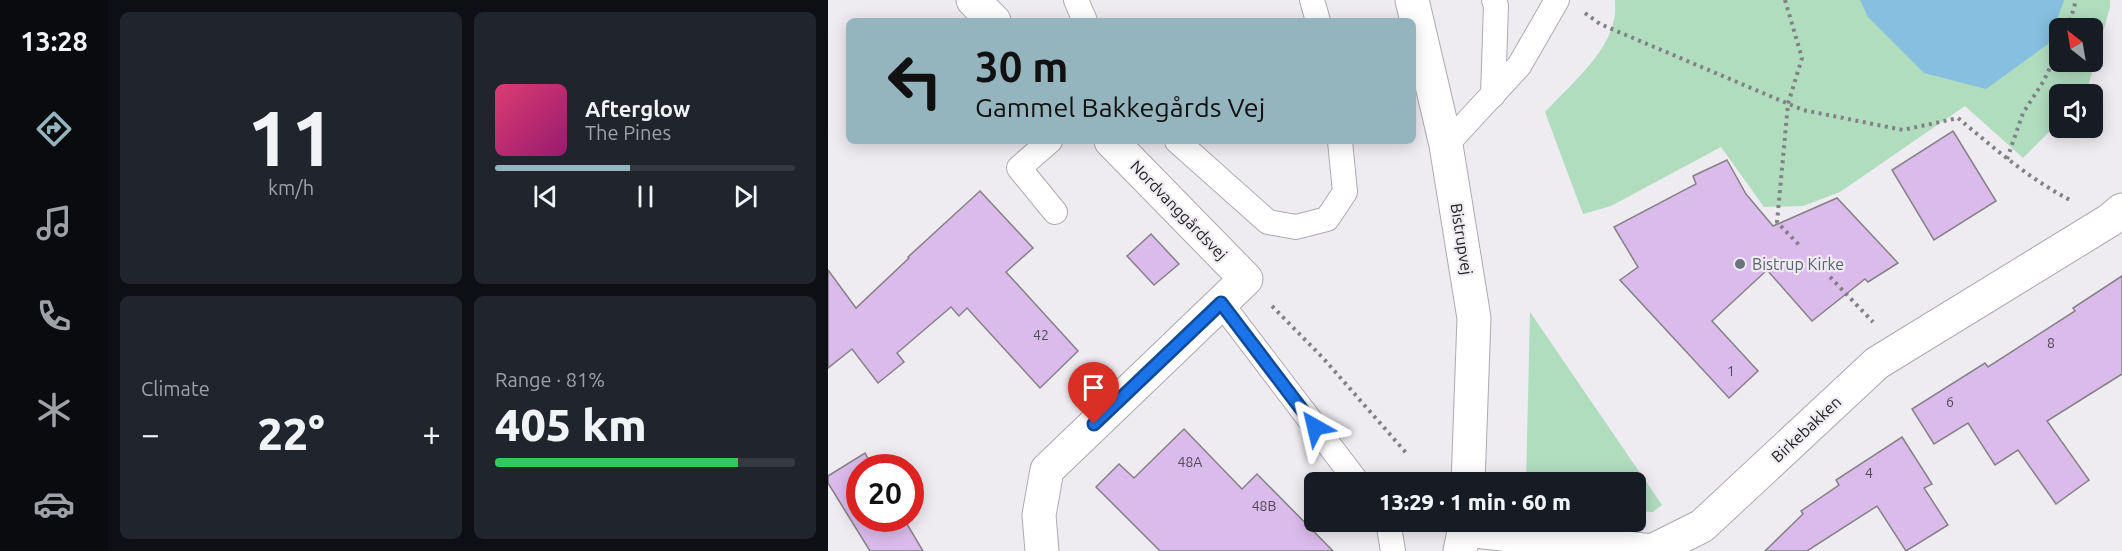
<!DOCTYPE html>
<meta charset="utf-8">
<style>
body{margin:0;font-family:Ubuntu,sans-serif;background:#20242c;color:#f1f3f6;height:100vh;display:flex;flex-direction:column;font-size:22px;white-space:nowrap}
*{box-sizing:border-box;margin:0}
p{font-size:20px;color:#9ea1a6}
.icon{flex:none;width:33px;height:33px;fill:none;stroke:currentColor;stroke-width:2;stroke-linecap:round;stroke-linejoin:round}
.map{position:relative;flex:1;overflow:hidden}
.sheet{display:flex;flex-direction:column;gap:12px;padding:12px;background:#0d0f14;width:720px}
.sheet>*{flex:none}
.hud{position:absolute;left:18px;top:18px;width:570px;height:126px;border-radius:9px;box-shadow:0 3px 15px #0003;background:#95b5be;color:#111;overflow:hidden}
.needle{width:39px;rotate:329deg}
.tools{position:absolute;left:1221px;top:18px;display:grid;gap:12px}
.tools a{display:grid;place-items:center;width:54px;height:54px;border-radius:9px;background:#171b24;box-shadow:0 3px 15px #0003;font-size:30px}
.speed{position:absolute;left:18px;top:454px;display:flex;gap:12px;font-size:30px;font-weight:700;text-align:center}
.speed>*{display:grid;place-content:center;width:78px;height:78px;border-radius:50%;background:#171b24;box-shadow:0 3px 15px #0003;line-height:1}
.speed .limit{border:9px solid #d22;background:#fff;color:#111}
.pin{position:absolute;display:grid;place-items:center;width:51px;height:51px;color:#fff;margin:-62px -26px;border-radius:50% 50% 50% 0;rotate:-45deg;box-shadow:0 0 6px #0007}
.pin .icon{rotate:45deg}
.me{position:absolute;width:66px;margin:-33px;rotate:323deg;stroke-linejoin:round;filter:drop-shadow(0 0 4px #0008)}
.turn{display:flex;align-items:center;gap:21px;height:126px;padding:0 30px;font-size:27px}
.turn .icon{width:78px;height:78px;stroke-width:2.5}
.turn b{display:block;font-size:42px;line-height:51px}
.big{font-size:45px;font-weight:800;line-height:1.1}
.sheet .widget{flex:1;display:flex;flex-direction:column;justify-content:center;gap:9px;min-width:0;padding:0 21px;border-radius:9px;background:#20242c}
.sheet .dial{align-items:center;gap:0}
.dial b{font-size:78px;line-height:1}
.song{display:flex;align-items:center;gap:18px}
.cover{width:72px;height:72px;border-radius:9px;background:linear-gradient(135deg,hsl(340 70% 55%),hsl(320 70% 35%))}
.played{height:6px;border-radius:3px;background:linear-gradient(90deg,#95b5be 45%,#363941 45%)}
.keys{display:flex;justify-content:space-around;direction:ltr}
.heat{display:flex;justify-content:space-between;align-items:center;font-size:33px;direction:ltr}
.charge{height:9px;border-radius:4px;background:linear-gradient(90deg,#34c759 81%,#363941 0)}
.sheet .tiles{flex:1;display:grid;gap:12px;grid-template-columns:repeat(2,1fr)}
.trip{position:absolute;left:476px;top:472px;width:342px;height:60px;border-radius:9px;background:#171b24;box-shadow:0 3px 15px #0003;font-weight:800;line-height:60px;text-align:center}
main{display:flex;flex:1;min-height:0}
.menu{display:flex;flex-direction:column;width:108px;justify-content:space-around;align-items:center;background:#090b0e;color:#9ea1a6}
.menu .icon{width:42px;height:42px}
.menu .selected{color:#95b5be}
.menu b{font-size:27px;color:#f1f3f6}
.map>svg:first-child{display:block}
</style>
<main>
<nav class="menu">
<b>13:28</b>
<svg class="icon selected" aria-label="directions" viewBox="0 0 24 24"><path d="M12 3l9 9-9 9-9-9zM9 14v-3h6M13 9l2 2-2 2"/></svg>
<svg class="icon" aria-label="music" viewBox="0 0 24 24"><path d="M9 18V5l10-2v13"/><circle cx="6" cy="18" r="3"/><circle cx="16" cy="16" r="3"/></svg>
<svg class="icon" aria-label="phone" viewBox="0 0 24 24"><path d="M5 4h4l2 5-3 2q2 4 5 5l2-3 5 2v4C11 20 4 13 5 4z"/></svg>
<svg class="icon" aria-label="climate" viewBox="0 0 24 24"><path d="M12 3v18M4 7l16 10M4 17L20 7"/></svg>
<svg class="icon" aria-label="car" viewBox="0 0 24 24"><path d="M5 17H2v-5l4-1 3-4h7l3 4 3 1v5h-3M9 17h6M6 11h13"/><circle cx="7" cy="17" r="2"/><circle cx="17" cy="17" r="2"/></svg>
</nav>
<section class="sheet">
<div class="tiles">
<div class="widget dial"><b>11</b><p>km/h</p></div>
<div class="widget">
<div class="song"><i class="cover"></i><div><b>Afterglow</b><p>The Pines</p></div></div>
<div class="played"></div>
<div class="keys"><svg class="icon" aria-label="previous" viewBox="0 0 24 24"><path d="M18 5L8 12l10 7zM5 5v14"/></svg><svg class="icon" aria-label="pause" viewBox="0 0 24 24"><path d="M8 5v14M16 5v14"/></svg><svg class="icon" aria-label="next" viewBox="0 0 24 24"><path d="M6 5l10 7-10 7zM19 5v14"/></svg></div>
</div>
<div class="widget"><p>Climate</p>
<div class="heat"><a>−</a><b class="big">22°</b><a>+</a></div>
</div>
<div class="widget"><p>Range · 81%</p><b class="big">405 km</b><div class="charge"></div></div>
</div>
</section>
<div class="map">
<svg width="1294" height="551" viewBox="0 0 1294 551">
<rect width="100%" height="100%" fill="#efecf1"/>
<!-- green -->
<g fill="#b1ddbf" fill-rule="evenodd">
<path d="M787,0h495v7l-24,87h-26l-1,28 -36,36 -58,-52 -125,86 -37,14 -39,1 -43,-60 -110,59 -28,8 -38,-102c23,-25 63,-58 69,-93 2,-6 1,-13 1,-19zM1232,28h32v34h-32z"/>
<path d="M702,312l132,193 -9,7 -18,-1v-28h-109z"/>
</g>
<!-- water -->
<path fill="#86bfe0" d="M1032,0h204l-16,44 -62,45 -62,-16 -56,-56z"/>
<!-- building -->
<g fill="#dbbbec" stroke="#858287" stroke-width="1.5">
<path d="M1125,131l43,70 -62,39 -42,-70z"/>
<path d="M899,160l19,34 27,32 64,-28 61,65 -30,19 -3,-3 -53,42 -45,-51 -55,51 46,50 -29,27 -109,-118 18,-13 -24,-40 82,-43 -3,-8z"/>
<path d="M152,191l53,57 -27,24 72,79 -38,37 -73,-80 -8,8 -8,-9 -54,46 7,9 -26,21 -26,-34 -24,19v-98l28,38 53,-50 -1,-1z"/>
<path d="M323,234l28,30 -25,21 -27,-29z"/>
<path d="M1294,276v98l-75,47 42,59 -33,24 -38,-54 -23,15 -27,-42 -34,21 -22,-35 73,-46 3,4 87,-56 -2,-3z"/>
<path d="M356,429l58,60 15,-15 76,77h-173l-64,-64 23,-23 15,14z"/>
<path d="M1074,437l30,47 -8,4 24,37 -42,26 -29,-45 -70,45h-42l38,-37 -2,-3 38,-26 -3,-5z"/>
<path d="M37,453l8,15h-13v51h44l19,32h-53l-42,-68v-7z"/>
</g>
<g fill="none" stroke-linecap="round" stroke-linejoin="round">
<defs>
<g id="service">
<path d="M248,0l9,21"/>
<path d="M484,0l6,21"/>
<path d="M665,95l3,-89 -2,-6"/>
<path d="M222,141l-31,27 36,44"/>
<path d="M349,141l91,81 28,5 31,-8 18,-27 -5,-51"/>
<path d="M618,145l73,-79 38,-66"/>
<path d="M393,303l137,180"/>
<path d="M557,522l4,5 4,24"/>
</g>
<g id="minor">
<path d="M145,0l21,21"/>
<path d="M638,530l186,21 50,-25 175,-163 233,-143 12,-10"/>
<path d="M214,551l-3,-36 8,-45 199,-191 -135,-138"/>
</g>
<g id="secondary">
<path d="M584,0l34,145 28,173 -6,165"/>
<path d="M632,551l6,-29"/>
</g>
</defs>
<!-- service casing -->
<use href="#service" stroke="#adaaaf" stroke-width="26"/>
<!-- minor casing -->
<use href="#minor" stroke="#adaaaf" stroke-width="35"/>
<!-- secondary casing -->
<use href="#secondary" stroke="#adaaaf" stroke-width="35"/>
<!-- path -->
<g stroke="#838184" stroke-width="4" stroke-dasharray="3 4.5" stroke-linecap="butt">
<path d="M957,0l17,58 -14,46 -11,118 23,24"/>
<path d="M757,13l15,11 203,86 100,20 55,-12c36,30 71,61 114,83"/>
<path d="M1240,28l8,-28"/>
<path d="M1179,159l16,-46 20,-31 17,-35"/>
<path d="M1002,277l43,45"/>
<path d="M444,306l52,53 84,96"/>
</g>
<!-- service -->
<use href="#service" stroke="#fff" stroke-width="24"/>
<!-- minor -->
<use href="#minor" stroke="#fff" stroke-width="33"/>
<!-- secondary -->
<use href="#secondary" stroke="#fff" stroke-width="33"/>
</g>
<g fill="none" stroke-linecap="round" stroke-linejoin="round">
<defs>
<path id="route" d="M266,424l127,-121 94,124"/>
</defs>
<!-- route casing -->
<use href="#route" stroke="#114b97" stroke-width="15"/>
<!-- route -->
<use href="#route" stroke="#1a73e8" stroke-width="10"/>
</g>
<!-- markers -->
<circle fill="#6b7280" stroke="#efecf1" stroke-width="2" cx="912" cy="264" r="6"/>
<g text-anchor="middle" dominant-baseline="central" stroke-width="4.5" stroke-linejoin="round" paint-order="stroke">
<!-- number labels -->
<g font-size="14" fill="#504754">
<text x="213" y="335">42</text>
<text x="1223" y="343">8</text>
<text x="903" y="371">1</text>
<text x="1122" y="402">6</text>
<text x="362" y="462">48A</text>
<text x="1041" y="473">4</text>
<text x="436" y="506">48B</text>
</g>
<!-- street labels -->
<g font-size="16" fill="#222022" stroke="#efecf1">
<text transform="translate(351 210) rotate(46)">Nordvanggårdsvej</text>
<text transform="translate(634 239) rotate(81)">Bistrupvej</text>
<text transform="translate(978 429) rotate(-43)">Birkebakken</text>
</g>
<!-- worship labels -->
<g font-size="16" fill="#5b616d" stroke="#efecf1" text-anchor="start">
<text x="924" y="264">Bistrup Kirke</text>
</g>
</g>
</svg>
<div class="tools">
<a><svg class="needle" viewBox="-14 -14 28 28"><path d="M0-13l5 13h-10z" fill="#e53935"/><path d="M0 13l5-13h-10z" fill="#9ea1a6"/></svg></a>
<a><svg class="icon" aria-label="sound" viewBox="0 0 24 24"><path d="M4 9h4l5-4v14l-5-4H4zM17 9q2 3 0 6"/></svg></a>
</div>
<div class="speed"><div class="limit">20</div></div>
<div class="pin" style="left:266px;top:424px;background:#d93025"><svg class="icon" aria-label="arrive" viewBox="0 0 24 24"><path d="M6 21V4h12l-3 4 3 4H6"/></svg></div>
<svg class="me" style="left:487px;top:427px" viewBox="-20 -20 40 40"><path d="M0-17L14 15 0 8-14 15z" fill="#1a73e8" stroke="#fff" stroke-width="4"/></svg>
<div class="trip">13:29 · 1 min · 60 m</div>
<div class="hud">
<div class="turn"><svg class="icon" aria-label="left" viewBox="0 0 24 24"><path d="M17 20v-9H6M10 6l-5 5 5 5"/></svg><div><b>30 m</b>Gammel Bakkegårds Vej</div></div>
</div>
</div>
</main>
